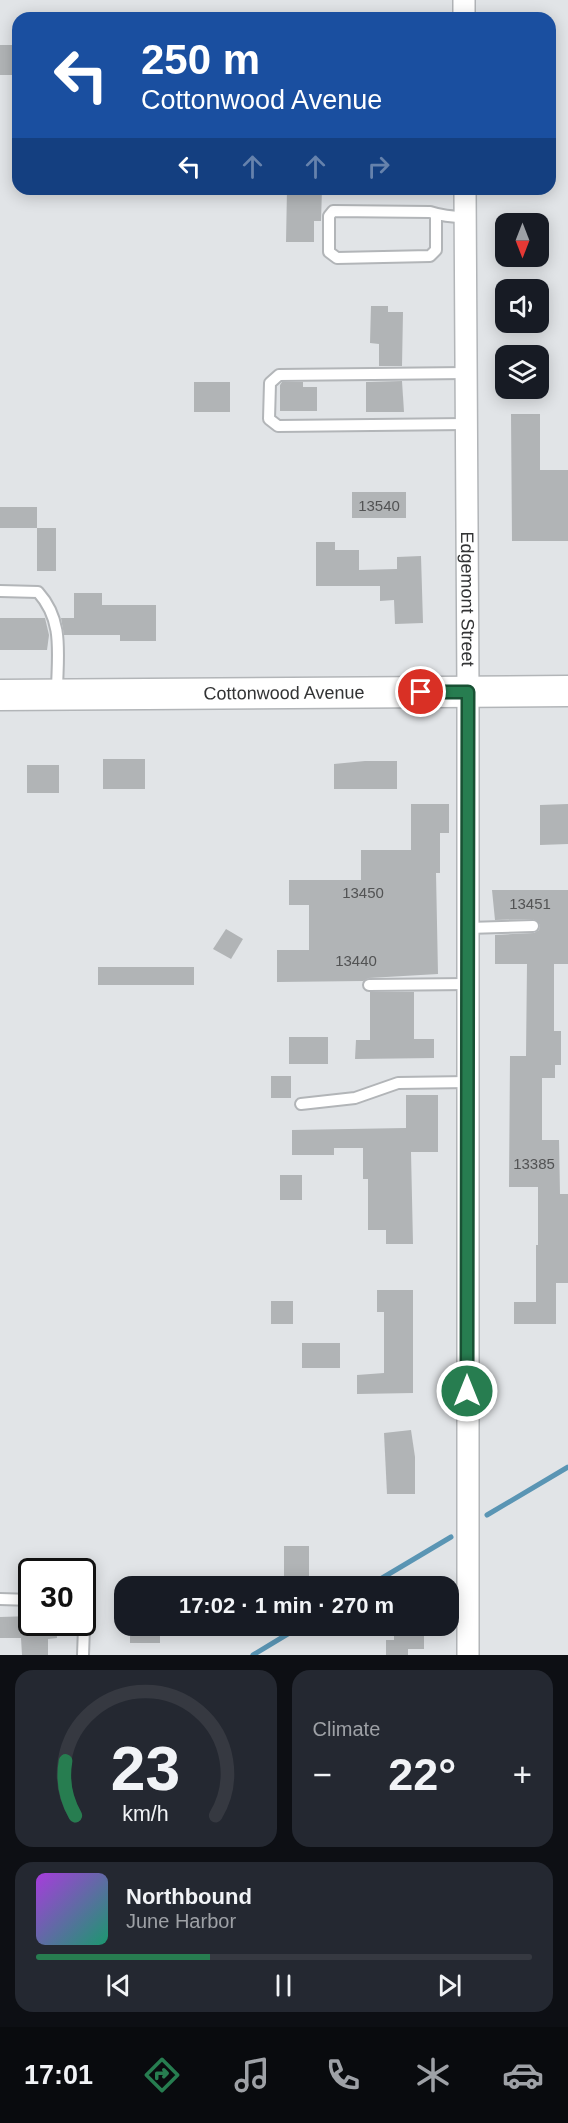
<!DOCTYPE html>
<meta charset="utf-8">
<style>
body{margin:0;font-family:Helvetica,sans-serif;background:#242831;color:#f1f3f6;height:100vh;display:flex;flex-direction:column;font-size:22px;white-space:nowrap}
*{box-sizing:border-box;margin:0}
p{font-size:20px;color:#9ea1a6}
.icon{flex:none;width:33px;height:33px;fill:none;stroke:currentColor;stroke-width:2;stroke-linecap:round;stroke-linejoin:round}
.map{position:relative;height:1655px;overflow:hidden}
.sheet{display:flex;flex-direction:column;gap:15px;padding:15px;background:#0d0f14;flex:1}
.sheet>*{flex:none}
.banner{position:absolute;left:12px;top:12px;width:544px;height:183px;border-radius:18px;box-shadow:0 3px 15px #0003;background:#1a4fa0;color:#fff;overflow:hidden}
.needle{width:39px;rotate:180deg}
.tools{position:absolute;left:495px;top:213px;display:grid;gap:12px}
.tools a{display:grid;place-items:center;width:54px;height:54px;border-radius:12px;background:#171b24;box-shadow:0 3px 15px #0003;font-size:30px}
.speed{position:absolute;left:18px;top:1558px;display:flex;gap:12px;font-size:30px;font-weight:700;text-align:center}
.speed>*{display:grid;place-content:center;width:78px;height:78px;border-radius:50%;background:#171b24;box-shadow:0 3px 15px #0003;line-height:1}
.speed .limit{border:3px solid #111;border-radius:9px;background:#fff;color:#111}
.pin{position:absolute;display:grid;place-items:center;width:51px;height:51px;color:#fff;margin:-26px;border:3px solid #fff;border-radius:50%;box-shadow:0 2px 6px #0007}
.me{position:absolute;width:66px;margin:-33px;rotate:0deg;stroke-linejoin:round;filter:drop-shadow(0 0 4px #0008)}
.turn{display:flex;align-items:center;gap:21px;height:126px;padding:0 30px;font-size:27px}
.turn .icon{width:78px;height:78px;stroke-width:2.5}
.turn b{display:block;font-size:42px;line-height:51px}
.lanes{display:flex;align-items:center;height:57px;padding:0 30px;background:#0003;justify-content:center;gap:30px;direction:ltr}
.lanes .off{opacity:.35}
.big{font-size:45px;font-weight:800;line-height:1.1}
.sheet .widget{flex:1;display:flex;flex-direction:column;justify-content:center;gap:9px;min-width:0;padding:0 21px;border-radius:18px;background:#242831}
.sheet .dial{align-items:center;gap:0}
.dial svg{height:156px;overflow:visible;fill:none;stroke:#363941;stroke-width:7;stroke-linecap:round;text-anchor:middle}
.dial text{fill:#f1f3f6;stroke:none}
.song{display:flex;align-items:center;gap:18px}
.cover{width:72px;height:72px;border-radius:9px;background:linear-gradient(135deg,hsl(280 70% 55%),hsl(160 70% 35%))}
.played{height:6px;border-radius:3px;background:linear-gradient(90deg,#277d50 35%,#363941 35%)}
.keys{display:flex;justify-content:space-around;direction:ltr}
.heat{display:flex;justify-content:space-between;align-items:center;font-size:33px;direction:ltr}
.sheet .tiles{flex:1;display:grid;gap:15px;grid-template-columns:1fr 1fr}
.widget:last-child{grid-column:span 2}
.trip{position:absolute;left:114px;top:1576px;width:345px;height:60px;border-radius:18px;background:#171b24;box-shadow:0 3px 15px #0003;font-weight:800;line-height:60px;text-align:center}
.tabs{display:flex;height:96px;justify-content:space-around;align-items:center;background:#090b0e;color:#9ea1a6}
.tabs .icon{width:42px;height:42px}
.tabs .active{color:#277d50}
.tabs b{font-size:27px;color:#f1f3f6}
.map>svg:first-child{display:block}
</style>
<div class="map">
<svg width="568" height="1655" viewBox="0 0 568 1655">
<rect width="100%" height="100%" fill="#e1e4e7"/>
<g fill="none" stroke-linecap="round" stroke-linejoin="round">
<!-- stream -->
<g stroke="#5a95b4" stroke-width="5">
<path d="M487,1515l81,-48"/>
<path d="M367,1587l84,-50"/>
<path d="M253,1655l48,-29"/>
</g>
</g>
<!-- building -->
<g fill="#b1b4b6">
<rect x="0" y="45" width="18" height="30"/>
<path d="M287,189h35l-1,32h-7v21h-28z"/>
<path d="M371,306h17v6h15l-1,54h-23v-22l-9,-1z"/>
<path d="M402,381l2,31h-38v-30z"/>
<rect x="194" y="382" width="36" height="30"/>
<path d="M282,382h21v5h14v24h-37v-26z"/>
<path d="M511,414h29v56h28v71h-56z"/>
<rect x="352" y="492" width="54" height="26"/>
<rect x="0" y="507" width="37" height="21"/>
<rect x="37" y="528" width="19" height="43"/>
<path d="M316,542h19v8h24v20l38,-1v-12l24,-1 2,67 -28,1 -1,-24 -14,1v-15h-64z"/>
<path d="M74,593h28v12h54v36h-36v-6h-56l-3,-17h13z"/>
<path d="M0,618h45l4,17 -2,15h-47z"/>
<rect x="103" y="759" width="42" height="30"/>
<path d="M365,761h32v28h-63v-25z"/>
<rect x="27" y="765" width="32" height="28"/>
<path d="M411,804h38v29h-9v40h-4l2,101 -69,4 -6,3 -86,1v-32h32v-45h-20v-25h72v-30h50z"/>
<path d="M568,804v40l-28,1v-40z"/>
<path d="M492,890h76v74h-14v67h7v34h-6v13h-13v62h17l1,54h8v89h-12v41h-42v-22h22v-57h2v-58h-29l1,-131h16l1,-92h-32v-29l39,-2 5,-3 1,-5 -7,-6 -38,1z"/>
<path d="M226,929l17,10 -12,20 -18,-10z"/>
<rect x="98" y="967" width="96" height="18"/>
<path d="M370,992h44v47h20v19l-79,1 1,-19h14z"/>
<rect x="289" y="1037" width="39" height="27"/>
<rect x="271" y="1076" width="20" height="22"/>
<path d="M406,1095h32v57h-27l2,92h-27v-14h-18v-51h-5v-31h-29v7h-42v-25l114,-2z"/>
<rect x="280" y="1175" width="22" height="25"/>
<path d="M377,1290h36v103l-56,1v-19l27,-2v-61h-7z"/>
<rect x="271" y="1301" width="22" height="23"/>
<rect x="302" y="1343" width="38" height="25"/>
<path d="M411,1430l4,27v37h-28l-3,-61z"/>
<rect x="284" y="1546" width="25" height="41"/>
<path d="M32,1616v7h24l1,15 -9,1v16h-26l-1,-17h-21v-21z"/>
<rect x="130" y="1626" width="30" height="17"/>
<path d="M394,1626h30v23h-16v6h-22v-15h8z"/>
</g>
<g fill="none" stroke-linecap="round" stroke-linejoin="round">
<defs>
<g id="lane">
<path d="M436,214v36l-6,6 -93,2 -8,-6v-36l4,-5 97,1c12,4 22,5 35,5"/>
<path d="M466,373l-187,2 -9,8 -1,36 9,7 188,-2"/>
<path d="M0,591l38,1c27,30 19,64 19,102"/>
<path d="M468,928l65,-2"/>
<path d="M369,985l99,-1"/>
<path d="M301,1104l54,-6 43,-15 70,-1"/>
<path d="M0,1599l32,1"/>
<path d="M82,1600h3l-2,55"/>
</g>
<g id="street">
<path d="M464,0v18"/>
<path id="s1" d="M465,189l3,503v963"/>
</g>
<g id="secondary">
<path id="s2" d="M0,695l568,-4"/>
</g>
</defs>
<!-- lane casing -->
<use href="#lane" stroke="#b2b5b8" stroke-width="14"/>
<!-- street casing -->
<use href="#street" stroke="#b2b5b8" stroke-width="24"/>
<!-- secondary casing -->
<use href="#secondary" stroke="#b2b5b8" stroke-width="33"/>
<!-- lane -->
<use href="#lane" stroke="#fff" stroke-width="10"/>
<!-- street -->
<use href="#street" stroke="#fff" stroke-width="21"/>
<!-- secondary -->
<use href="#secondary" stroke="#fff" stroke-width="30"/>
</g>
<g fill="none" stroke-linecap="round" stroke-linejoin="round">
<defs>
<path id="route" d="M421,692h47l-1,699"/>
</defs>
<!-- route casing -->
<use href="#route" stroke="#195134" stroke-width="15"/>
<!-- route -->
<use href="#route" stroke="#277d50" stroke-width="10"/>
</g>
<g text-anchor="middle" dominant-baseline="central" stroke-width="6" stroke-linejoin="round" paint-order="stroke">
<!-- number labels -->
<g font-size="15" fill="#525354">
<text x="379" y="505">13540</text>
<text x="363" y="892">13450</text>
<text x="530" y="903">13451</text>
<text x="356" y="960">13440</text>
<text x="534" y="1163">13385</text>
</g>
<!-- street labels -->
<g font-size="18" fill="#323334" stroke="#fff">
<text stroke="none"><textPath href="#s1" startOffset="410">Edgemont Street</textPath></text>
<text stroke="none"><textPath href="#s2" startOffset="284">Cottonwood Avenue</textPath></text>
</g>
</g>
</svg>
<div class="tools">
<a><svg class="needle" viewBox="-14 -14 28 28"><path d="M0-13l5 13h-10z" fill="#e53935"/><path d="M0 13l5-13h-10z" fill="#9ea1a6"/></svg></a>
<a><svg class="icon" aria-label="sound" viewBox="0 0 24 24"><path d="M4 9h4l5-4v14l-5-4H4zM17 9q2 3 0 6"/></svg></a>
<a><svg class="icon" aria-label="layers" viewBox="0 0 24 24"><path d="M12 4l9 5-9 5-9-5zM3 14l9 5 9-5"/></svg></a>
</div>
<div class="speed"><div class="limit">30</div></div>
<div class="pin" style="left:421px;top:692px;background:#d93025"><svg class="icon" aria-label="arrive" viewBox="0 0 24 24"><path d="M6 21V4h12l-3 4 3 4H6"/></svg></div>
<svg class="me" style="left:467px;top:1391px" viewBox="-20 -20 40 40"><circle r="17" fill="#277d50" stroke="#fff" stroke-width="3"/><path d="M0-11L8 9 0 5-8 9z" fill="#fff"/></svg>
<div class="trip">17:02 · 1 min · 270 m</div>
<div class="banner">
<div class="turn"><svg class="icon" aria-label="left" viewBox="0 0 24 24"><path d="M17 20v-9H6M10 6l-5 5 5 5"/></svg><div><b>250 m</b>Cottonwood Avenue</div></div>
<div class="lanes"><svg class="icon" aria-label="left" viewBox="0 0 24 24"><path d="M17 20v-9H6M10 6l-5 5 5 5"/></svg><svg class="icon off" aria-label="ahead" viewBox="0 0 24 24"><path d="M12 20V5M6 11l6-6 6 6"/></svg><svg class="icon off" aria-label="ahead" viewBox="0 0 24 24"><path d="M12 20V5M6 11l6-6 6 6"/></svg><svg class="icon off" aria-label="right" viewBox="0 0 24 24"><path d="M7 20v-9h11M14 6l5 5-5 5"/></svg></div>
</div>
</div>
<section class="sheet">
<div class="tiles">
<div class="widget dial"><svg viewBox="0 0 100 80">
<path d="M14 69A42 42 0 1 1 86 69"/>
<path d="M14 69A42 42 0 0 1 9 41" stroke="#277d50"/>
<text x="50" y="56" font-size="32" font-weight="700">23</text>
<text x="50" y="72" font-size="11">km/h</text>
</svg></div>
<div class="widget"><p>Climate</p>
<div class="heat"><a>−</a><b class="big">22°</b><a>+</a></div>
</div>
<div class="widget">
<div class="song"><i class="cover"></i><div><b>Northbound</b><p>June Harbor</p></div></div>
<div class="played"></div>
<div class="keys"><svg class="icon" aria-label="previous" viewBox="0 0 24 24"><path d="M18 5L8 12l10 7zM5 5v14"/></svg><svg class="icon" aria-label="pause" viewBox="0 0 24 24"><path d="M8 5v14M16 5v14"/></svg><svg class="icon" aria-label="next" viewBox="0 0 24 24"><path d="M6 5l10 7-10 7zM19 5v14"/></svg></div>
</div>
</div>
</section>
<nav class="tabs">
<b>17:01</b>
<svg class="icon active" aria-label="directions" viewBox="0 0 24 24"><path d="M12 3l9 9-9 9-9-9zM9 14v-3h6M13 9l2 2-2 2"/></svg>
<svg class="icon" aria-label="music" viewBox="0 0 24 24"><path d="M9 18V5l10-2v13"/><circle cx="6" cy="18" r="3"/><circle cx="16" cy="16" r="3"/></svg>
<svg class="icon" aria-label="phone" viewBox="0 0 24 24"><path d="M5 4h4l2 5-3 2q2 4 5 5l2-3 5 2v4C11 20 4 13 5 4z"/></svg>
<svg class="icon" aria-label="climate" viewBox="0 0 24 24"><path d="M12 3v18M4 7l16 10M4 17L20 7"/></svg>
<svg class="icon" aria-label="car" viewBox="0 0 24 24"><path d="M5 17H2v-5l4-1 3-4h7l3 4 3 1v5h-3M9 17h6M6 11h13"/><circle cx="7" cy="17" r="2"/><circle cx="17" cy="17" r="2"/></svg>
</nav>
